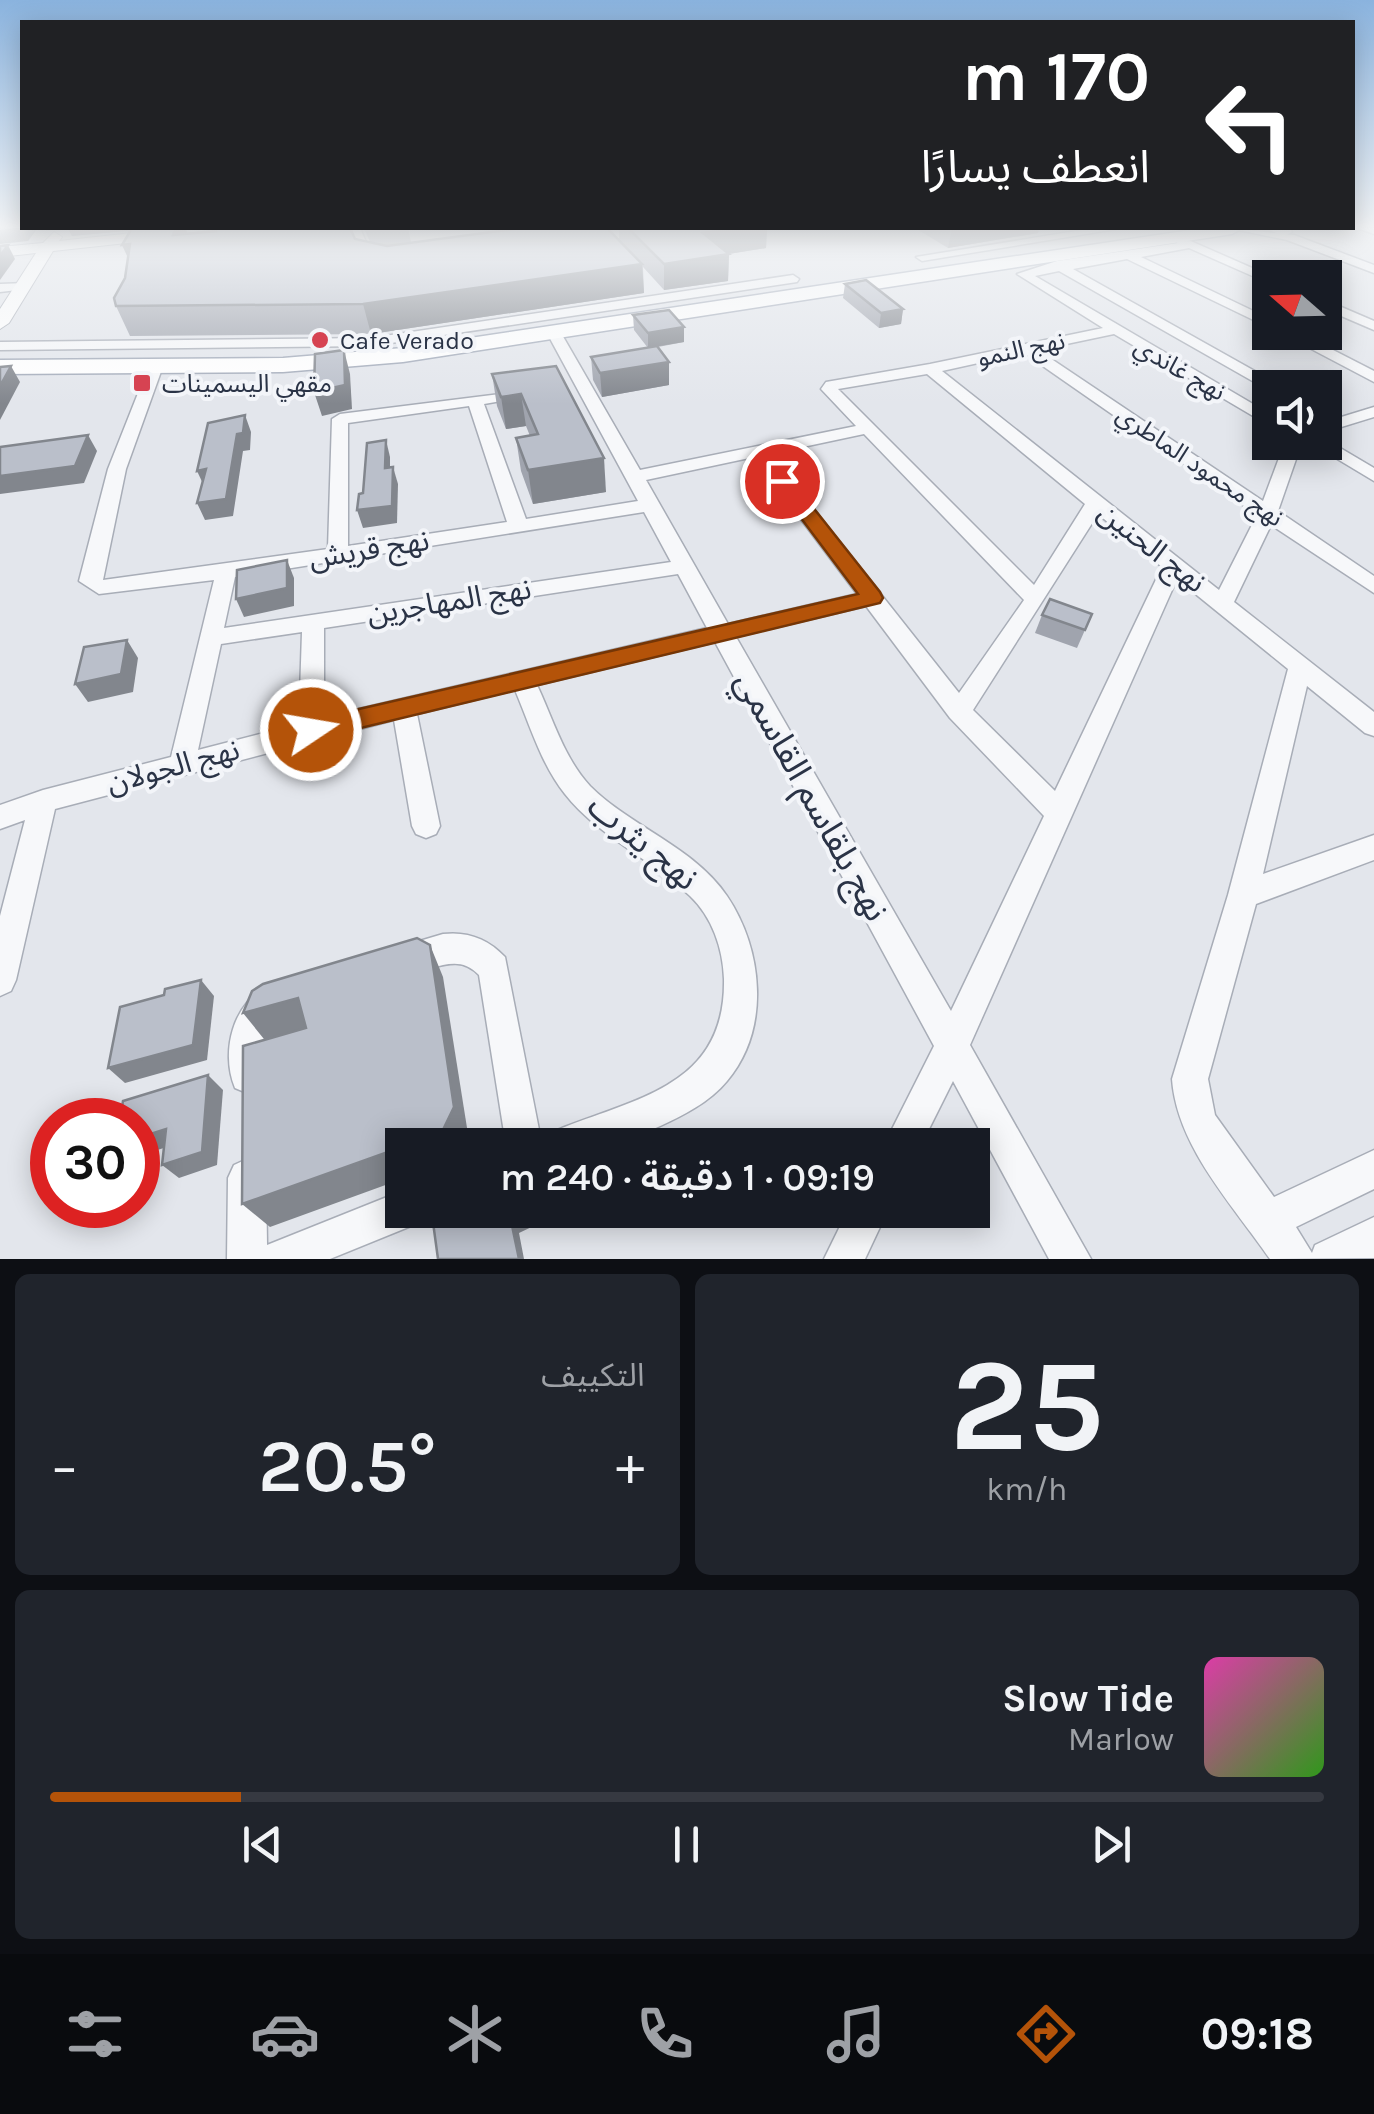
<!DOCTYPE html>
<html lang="ar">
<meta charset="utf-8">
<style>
body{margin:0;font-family:Karla,"Noto Sans Arabic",sans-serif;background:#20242c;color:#f1f3f6;direction:rtl;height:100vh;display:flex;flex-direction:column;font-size:38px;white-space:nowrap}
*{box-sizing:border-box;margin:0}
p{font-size:32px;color:#9ea1a6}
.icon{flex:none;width:55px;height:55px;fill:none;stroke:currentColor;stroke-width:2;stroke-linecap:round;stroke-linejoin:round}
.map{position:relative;height:1259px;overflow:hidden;direction:ltr}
.sheet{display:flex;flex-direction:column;gap:15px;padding:15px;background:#0d0f14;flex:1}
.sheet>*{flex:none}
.hud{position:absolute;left:20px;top:20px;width:1335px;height:210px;border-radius:0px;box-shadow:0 5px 25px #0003;direction:rtl;background:#202124;color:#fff;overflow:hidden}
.needle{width:65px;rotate:290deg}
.tools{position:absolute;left:1252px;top:260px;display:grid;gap:20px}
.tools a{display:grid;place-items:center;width:90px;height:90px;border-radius:0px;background:#171b24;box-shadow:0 5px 25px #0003;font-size:50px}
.speed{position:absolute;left:30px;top:1098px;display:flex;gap:20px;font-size:50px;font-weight:700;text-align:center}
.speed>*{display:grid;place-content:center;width:130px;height:130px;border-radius:50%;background:#171b24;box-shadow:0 5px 25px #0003;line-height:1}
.speed .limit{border:15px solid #d22;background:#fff;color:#111}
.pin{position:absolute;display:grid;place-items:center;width:85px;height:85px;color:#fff;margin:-42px;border:5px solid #fff;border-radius:50%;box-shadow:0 2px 10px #0007}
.me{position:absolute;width:110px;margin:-55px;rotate:78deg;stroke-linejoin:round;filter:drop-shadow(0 0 8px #0008)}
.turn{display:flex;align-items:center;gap:35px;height:210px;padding:0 40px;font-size:45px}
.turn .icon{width:130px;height:130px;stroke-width:2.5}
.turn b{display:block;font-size:70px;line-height:85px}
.big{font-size:75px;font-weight:600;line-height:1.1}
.sheet .card{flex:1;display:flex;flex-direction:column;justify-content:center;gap:15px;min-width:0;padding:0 35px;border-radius:15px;background:#20242c}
.sheet .dial{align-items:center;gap:0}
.dial b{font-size:130px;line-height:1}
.song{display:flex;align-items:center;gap:30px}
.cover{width:120px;height:120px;border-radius:15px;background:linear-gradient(135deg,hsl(320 70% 55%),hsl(110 70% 35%))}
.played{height:10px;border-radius:5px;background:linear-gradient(90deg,#b45309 15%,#363941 15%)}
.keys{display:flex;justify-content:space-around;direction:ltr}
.heat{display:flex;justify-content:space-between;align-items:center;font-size:55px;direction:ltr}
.sheet .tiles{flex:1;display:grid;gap:15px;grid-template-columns:1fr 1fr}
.card:last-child{grid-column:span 2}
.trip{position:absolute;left:385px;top:1128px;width:605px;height:100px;border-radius:0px;background:#171b24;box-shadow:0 5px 25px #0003;font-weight:600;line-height:100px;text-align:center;direction:rtl}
.tab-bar{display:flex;height:160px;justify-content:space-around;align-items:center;background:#090b0e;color:#9ea1a6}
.tab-bar .icon{width:70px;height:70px}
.tab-bar .selected{color:#b45309}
.tab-bar b{font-size:45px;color:#f1f3f6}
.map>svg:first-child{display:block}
</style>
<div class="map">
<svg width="1374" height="1259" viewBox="0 0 1374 1259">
<rect width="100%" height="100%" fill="#e3e6ec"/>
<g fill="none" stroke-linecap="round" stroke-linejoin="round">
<defs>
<g id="street">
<path d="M348,228h12l17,40h-8z"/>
<path d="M1094,228h28l-200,33 -6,-4z"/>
<path d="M1229,228l65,7 80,30v8l-87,-33z"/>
<path d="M1358,228h16v6z"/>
<path d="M1177,235l98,43 -9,4 -77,-34 -48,9 129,62v9l-143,-69 -54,10 212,119h-15v3l-211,-120 -24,5 235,138v12l-156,-92 -76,16 225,151 22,-59h17l-24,69 96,65v17l-103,-68 -37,77 140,110v24l-9,-3 -58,-47 -44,188 111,-39v25l-118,44 -48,175 7,36 59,82 100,-47v39l-78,38 16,26 3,-8 59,-28v41l-104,1c-37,-54 -93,-112 -98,-180l56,-184 60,-226 -111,-90 -207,466 121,214h-42l-96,-178 -32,64h-37l50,-99 -219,-404 -178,43c16,34 27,73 53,101 41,41 104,61 137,110 36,53 44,133 0,185 -17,21 -45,35 -69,46 -14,6 -28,15 -43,18 -21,4 -47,0 -68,0l5,-13c82,-34 174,-44 172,-153 -1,-31 -12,-62 -34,-83 -39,-37 -92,-60 -125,-102 -24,-30 -35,-69 -50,-104l-98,24 23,112 -4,8 -10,4 -10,-4 -4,-8 -18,-106 -339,89 -39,171 -5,11 -11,5v-80l25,-96 -25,9v-24l43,-15 128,-33 43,-177 -115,14 -20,-13 29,-112 42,-106 13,3 -37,103 -23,111 225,-31 4,-130 8,-5 191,-24v6l-47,8 42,115 112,-18 -91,-168 2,-3 12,3 79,137 216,-44 -35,-37 5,-7 104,-18 173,-36 -86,-54 40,-13 121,-18 -7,-5zM1024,353l233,162 -38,75 -277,-219zM927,374l158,130 -51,81 -196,-196zM469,406l38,116 -159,24v-123zM864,434l160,166 -65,93 -189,-239zM754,457l103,137 -129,30 -82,-144zM644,512l27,50 -447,66 11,-51zM1098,514l64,53 -107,224 -82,-81zM678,574l29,54 -383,89v-89zM866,606l84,112 94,98 -93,195 -215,-374zM302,632l-3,92 -101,26 23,-106z"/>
<path d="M793,275l6,4 -2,3 -426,64 -371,4v-8l371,-4z"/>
<path d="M26,283v6l-26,3v-8z"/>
<path d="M1325,300l49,21v9l-49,-21z"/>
<path d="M1279,332h19l76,39v11z"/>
<path d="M1374,407v10l-49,15v-10z"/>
<path d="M1325,439l49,29v13l-65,-39h16z"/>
<path d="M443,934c25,-3 45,5 62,23l37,188h-36l-27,-170c-26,-28 -55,6 -83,-5l-5,-11 5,-11z"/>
<path d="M271,985l12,4 4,12 -4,12 -16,15 -3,48 -5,12 -12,5 -12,-5c-15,-36 -2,-88 36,-103z"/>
<path d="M247,1159l13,6 6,13 1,67 135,-54v19h19l-5,14 -86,35h-103l1,-81 6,-13z"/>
<path d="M848,1210h40l-23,49h-41z"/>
</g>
<path id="secondary" d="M178,228h48l-8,5 -165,18 -44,72 -9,6v-20l36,-56 -36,4v-10l43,-4 11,-11 8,5 -3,4z"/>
<g id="primary">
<path d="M1204,228l37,1 -9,5 -829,128 -120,10 -283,2v-14l283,-2 120,-10z"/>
<path d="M1266,228h23l3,4 -9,5z"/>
</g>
</defs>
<!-- street casing -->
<use href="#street" stroke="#a8adb7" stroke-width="3"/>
<!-- secondary casing -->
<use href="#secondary" stroke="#a8adb7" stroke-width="2"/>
<!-- primary casing -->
<use href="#primary" stroke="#a2aab9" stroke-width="3"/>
<!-- street -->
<use href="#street" fill="#f7f8fa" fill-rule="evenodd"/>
<!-- secondary -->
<use href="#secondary" fill="#fff" fill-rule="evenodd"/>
<!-- primary -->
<use href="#primary" fill="#fff" fill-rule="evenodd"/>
</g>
<!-- wall -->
<g fill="#a0a4ae" fill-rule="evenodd">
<path d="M68,228h117l3,6 167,5 15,3 -6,-14h44l3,14 94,-12 -1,-2h263l-1,20 -37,6 -1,27 -64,9 -21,-23 1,26 -273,41 -241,2 -14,-30 9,-28 6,-48 -59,6zM619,229v11l-10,-10z"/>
<path d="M915,228h124l-1,5 -90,15z"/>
<path d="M845,284l58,25 -2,15 -22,4 -36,-30z"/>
<path d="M633,315l51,27 -26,5 11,15v23l-67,12 -9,-17 -2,-23 57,-9 -14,-18z"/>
<path d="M556,366l50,126 -73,12 -12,-33 -5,-33 14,-2 -4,-10 -20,3 -9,-23 -5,-32z"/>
<path d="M1092,614l-15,34 -42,-15 7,-18z"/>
</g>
<!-- shaded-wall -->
<g fill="#82868d">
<path d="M16,228h22l-10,13 -28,3v-14z"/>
<path d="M68,228h88l-84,8z"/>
<path d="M176,228h9l5,12 -17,-5z"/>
<path d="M736,228h31l-1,20 -63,10v-25z"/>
<path d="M952,228h87l-1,5 -90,15z"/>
<path d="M130,244l5,29 -13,-28z"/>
<path d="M8,245l7,14 -15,21v-24z"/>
<path d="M729,254l-1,27 -64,9v-26z"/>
<path d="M642,264l2,29 -273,41 -8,-30z"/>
<path d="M903,309l-2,15 -22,4 2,-15z"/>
<path d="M684,327v15l-36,6v-15z"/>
<path d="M344,350l6,24 2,35 -30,7 -8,-24z"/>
<path d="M669,362v23l-67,12 -2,-24z"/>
<path d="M11,366l9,16 -20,38v-34z"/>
<path d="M521,394l5,32 -20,3 -5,-32z"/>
<path d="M245,415l6,17 -1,18 -7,1 -10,65 -28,4 -8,-17 40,-69z"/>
<path d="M88,435l9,16 -13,32 -84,11v-18z"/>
<path d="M386,440l4,17v28l-5,-17z"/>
<path d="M604,458l2,34 -73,12 -5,-34z"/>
<path d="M393,467l5,17 -1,39 -34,5 -6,-18z"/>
<path d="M206,469l-1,19 -8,-17z"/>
<path d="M287,560l7,18v28l-50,11 -8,-18z"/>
<path d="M127,640l11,18 -5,34 -45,10 -13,-18z"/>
<path d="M430,945l13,32 25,157 -5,11h-53z"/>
<path d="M201,980l13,16 -7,64 -82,23 -17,-15z"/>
<path d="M298,998l21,31 -51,15 -25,-31z"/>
<path d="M208,1075l15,15 -6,75 -38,13 -17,-13z"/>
<path d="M166,1129l17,13 -45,14v-18z"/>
<path d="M402,1147v32l-132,48 -28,-23z"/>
<path d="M523,1210h16l3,12 -23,11 5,26h-5l-9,-43z"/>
</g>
<!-- building -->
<g fill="#babfca" stroke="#82868d" stroke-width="2.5">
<path d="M132,228h44l-3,7 43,-4v-3h134l5,11 32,7 135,-18h85l35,36 -279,40 -247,2 -2,-8 11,-20 5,-34 -8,1z"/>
<path d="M628,228h108l-33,5 26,21 -65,10z"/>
<path d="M8,245l-8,11v-10z"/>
<path d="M866,280l37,29 -22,4 -36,-29z"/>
<path d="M669,310l15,17 -36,6 -15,-18z"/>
<path d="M657,346l12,16 -69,11 -9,-16z"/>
<path d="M344,350l1,35 -31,7 1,-38z"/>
<path d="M11,366l-11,20v-19z"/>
<path d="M556,366l48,92 -76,12 -12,-32 22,-4 -17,-40 -20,3 -9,-23z"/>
<path d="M245,415l-2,18 -6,1 -11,65 -29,4 9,-34 -9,2 11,-48z"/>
<path d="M88,435l-13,31 -75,10v-29z"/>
<path d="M386,440l-1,28 8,-1 -1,39 -35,4 2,-16 4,-1 4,-50z"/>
<path d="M287,560v28l-51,11 1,-29z"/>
<path d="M1050,599l42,15 -7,16 -43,-15z"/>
<path d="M127,640l-6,34 -46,10 9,-37z"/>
<path d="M417,938l13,7 24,162 -13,27 -31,11h-8v2l-160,57 1,-158 63,-18 -8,-30 -55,15 9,-22 11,-7z"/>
<path d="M201,980l-8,65 -85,23 12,-61 44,-12 1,-6z"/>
<path d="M208,1075l-6,77 -40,13 4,-36 -28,9v-18h-18l3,-19z"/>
<path d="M444,1210h79l-13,6 9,43h-81l-6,-44z"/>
</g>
<!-- sky -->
<linearGradient id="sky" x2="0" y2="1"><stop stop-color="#8ab3de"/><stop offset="0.56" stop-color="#f2f4f6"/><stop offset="1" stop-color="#f2f4f6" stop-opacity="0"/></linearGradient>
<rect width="1374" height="404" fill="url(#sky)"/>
<!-- route -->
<path fill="#b45309" stroke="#753606" stroke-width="2.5" d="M782,475l7,2 91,115 3,6 -3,5 -569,137 -9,-3 -4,-7 4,-7 9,-3 547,-126 -85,-113z"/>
<!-- markers -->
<g fill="#d64352" stroke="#f3f5f9" stroke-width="4">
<circle cx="320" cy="340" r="10"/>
<rect x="132" y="373" width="20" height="20" rx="5"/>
</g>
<g text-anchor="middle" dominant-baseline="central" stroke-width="8" stroke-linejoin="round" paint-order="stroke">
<!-- far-poi labels -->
<g font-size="25" fill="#2a3346" stroke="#f3f5f9" text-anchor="start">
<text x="340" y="340">Cafe Verado</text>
<text x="162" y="383">مقهي اليسمينات</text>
</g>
<!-- far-street labels -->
<g font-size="25" fill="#2a3346" stroke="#f3f5f9">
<text transform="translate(1021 349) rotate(-12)">نهج النمو</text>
<text transform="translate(1180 369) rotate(30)">نهج غاندي</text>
<text transform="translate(1200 466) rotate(34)">نهج محمود الماطري</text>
</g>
<!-- street labels -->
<g font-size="30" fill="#2a3346" stroke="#f3f5f9">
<text transform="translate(1152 547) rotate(38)">نهج الحنين</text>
<text transform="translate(369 549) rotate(-9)">نهج قريش</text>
<text transform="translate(449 601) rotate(-9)">نهج المهاجرين</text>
<text transform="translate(173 766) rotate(-15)">نهج الجولان</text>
</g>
<!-- near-street labels -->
<g font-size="35" fill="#2a3346" stroke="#f3f5f9">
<text transform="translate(812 796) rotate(61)">نهج بلقاسم القاسمي</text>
<text transform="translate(643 842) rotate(39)">نهج يثرب</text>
</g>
</g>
</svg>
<div class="tools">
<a><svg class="needle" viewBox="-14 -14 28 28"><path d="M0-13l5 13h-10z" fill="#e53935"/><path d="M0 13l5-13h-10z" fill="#9ea1a6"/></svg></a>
<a><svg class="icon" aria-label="sound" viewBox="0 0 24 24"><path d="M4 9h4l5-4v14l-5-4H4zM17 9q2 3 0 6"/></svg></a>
</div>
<div class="speed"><div class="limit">30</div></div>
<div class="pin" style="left:782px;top:481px;background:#d93025"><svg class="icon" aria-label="arrive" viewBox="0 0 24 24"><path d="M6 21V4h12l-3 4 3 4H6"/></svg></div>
<svg class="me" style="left:311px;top:730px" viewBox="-20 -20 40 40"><circle r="17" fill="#b45309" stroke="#fff" stroke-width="3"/><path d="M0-11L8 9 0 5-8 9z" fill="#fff"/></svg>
<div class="trip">09:19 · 1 دقيقة · 240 m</div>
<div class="hud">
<div class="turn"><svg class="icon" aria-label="left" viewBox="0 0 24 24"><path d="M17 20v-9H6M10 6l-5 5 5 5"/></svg><div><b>170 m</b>انعطف يسارًا</div></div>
</div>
</div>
<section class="sheet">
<div class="tiles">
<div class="card dial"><b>25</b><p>km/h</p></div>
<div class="card"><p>التكييف</p>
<div class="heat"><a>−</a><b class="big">20.5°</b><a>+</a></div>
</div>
<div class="card">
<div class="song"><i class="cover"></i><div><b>Slow Tide</b><p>Marlow</p></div></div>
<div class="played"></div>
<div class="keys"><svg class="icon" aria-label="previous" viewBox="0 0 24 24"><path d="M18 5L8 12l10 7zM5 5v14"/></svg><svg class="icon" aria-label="pause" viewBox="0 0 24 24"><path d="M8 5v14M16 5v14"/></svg><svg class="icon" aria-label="next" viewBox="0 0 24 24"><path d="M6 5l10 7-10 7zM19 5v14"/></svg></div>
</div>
</div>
</section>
<nav class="tab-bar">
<b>09:18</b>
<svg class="icon selected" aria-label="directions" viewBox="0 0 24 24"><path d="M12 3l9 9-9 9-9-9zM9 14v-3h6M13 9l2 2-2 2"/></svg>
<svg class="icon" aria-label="music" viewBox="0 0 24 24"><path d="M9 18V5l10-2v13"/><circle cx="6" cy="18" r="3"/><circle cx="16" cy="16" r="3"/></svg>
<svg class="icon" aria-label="phone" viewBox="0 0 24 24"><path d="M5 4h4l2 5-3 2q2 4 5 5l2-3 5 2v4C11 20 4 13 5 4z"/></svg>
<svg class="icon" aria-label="climate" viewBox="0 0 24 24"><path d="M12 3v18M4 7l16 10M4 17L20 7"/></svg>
<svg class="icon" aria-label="car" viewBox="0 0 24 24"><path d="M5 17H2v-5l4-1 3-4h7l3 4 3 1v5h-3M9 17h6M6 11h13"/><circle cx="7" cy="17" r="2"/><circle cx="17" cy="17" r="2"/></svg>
<svg class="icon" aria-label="filters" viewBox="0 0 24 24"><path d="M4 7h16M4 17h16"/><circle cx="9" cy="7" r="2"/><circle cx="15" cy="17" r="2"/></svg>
</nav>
